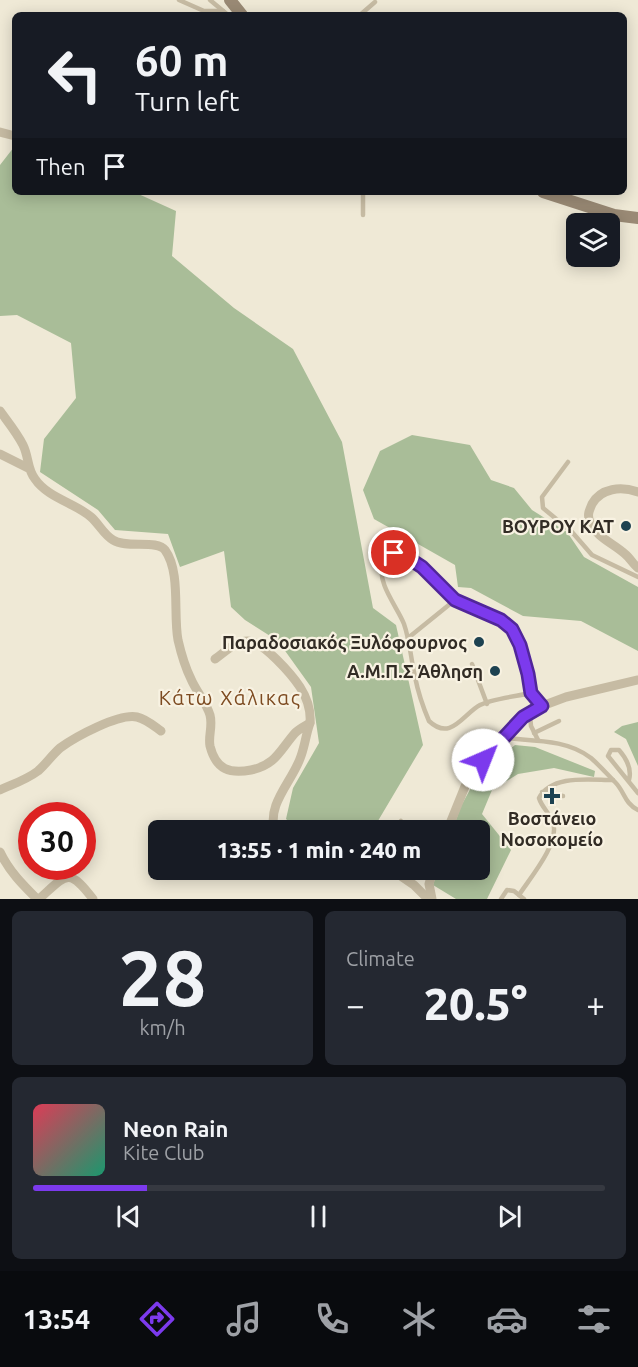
<!DOCTYPE html>
<meta charset="utf-8">
<style>
body{margin:0;font-family:Ubuntu,sans-serif;background:#242831;color:#f1f3f6;height:100vh;display:flex;flex-direction:column;font-size:22px;white-space:nowrap}
*{box-sizing:border-box;margin:0}
p{font-size:20px;color:#9ea1a6}
.icon{flex:none;width:33px;height:33px;fill:none;stroke:currentColor;stroke-width:2;stroke-linecap:round;stroke-linejoin:round}
.map{position:relative;height:899px;overflow:hidden}
.sheet{display:flex;flex-direction:column;gap:12px;padding:12px;background:#0d0f14;flex:1}
.sheet>*{flex:none}
.guide{position:absolute;left:12px;top:12px;width:615px;height:183px;border-radius:9px;box-shadow:0 3px 15px #0003;background:#171b24;color:#f1f3f6;overflow:hidden}
.buttons{position:absolute;left:566px;top:213px;display:grid;gap:12px}
.buttons a{display:grid;place-items:center;width:54px;height:54px;border-radius:9px;background:#171b24;box-shadow:0 3px 15px #0003;font-size:30px}
.speed{position:absolute;left:18px;top:802px;display:flex;gap:12px;font-size:30px;font-weight:700;text-align:center}
.speed>*{display:grid;place-content:center;width:78px;height:78px;border-radius:50%;background:#171b24;box-shadow:0 3px 15px #0003;line-height:1}
.speed .limit{border:9px solid #d22;background:#fff;color:#111}
.pin{position:absolute;display:grid;place-items:center;width:51px;height:51px;color:#fff;margin:-26px;border:3px solid #fff;border-radius:50%;box-shadow:0 2px 6px #0007}
.me{position:absolute;width:66px;margin:-33px;rotate:44deg;stroke-linejoin:round;filter:drop-shadow(0 0 4px #0008)}
.turn{display:flex;align-items:center;gap:21px;height:126px;padding:0 24px;font-size:27px}
.turn .icon{width:78px;height:78px;stroke-width:2.5}
.turn b{display:block;font-size:42px;line-height:51px}
.then{display:flex;align-items:center;height:57px;padding:0 24px;background:#0003;gap:12px;font-size:22px}
.big{font-size:45px;font-weight:800;line-height:1.1}
.sheet .card{flex:1;display:flex;flex-direction:column;justify-content:center;gap:9px;min-width:0;padding:0 21px;border-radius:9px;background:#242831}
.sheet .dial{align-items:center;gap:0}
.dial b{font-size:78px;line-height:1}
.song{display:flex;align-items:center;gap:18px}
.cover{width:72px;height:72px;border-radius:9px;background:linear-gradient(135deg,hsl(350 70% 55%),hsl(160 70% 35%))}
.played{height:6px;border-radius:3px;background:linear-gradient(90deg,#7c3aed 20%,#363941 20%)}
.keys{display:flex;justify-content:space-around;direction:ltr}
.heat{display:flex;justify-content:space-between;align-items:center;font-size:33px;direction:ltr}
.sheet .tiles{flex:1;display:grid;gap:12px;grid-template-columns:1fr 1fr}
.card:last-child{grid-column:span 2}
.trip{position:absolute;left:148px;top:820px;width:342px;height:60px;border-radius:9px;background:#171b24;box-shadow:0 3px 15px #0003;font-weight:800;line-height:60px;text-align:center}
.dock{display:flex;height:96px;justify-content:space-around;align-items:center;background:#090b0e;color:#9ea1a6}
.dock .icon{width:42px;height:42px}
.dock .selected{color:#7c3aed}
.dock b{font-size:27px;color:#f1f3f6}
.map>svg:first-child{display:block}
</style>
<div class="map">
<svg width="638" height="899" viewBox="0 0 638 899">
<rect width="100%" height="100%" fill="#efe9d6"/>
<!-- green -->
<g fill="#a9bd98">
<path d="M14,147l1,45h119l42,19 -4,45 62,52 59,41 49,93 31,166 23,17 27,120 -51,86h-72l-14,-12 7,-31 26,-45 -8,-56 -33,-46 -33,-21 -14,-13 -7,-56 -44,16 -12,-33 -53,-4 -17,-20 -58,-38 4,-33 32,-41 -5,-55 -54,-28 -17,1v-151z"/>
<path d="M412,435l58,10 21,35 23,8 18,22 35,22 17,25 54,30v64l-57,-30 -58,-5 -52,-28 -13,-1 -3,-22 -81,-46 -11,-29 17,-39z"/>
<path d="M638,722v44l-12,-27 -12,-7 8,-6z"/>
<path d="M515,745l20,2 60,24 -1,6 -40,-9 -36,6 -26,16 -10,24 29,36 -24,49h-31l-23,-14 5,-15h42v-39h-28l9,-25 17,-31z"/>
</g>
<g fill="none" stroke-linecap="round" stroke-linejoin="round">
<!-- lane -->
<g stroke="#c6bba3" stroke-width="4.5">
<path d="M179,0l25,11h19"/>
<path d="M210,0l18,15"/>
<path d="M360,15l15,-13"/>
<path d="M363,192v23"/>
<path d="M568,462l-26,35 1,11 29,24 20,23 46,22"/>
<path d="M408,638l47,-38"/>
<path d="M472,664l15,40"/>
<path d="M531,693c-3,-20 -6,-47 -20,-64 -13,-17 -35,-16 -52,-27 -15,-9 -62,-74 -76,-37 -7,17 15,43 21,59 6,17 7,36 11,53 3,15 8,30 14,44 22,21 34,-7 51,-16 11,-6 38,-9 51,-12l11,13"/>
<path d="M530,715l1,11 7,14"/>
<path d="M534,733l25,-12"/>
<path d="M505,738c28,3 62,1 86,20 8,7 16,16 24,24 10,10 9,21 23,28"/>
<path d="M629,780c3,-11 -3,-22 -10,-30h-8l-3,6 30,37"/>
<path d="M542,792l21,4"/>
<path d="M393,831l8,-10"/>
<path d="M501,899l6,-9 7,1 5,4"/>
<path d="M524,899l-5,-4c11,-17 41,-52 34,-72 -3,-10 -11,-15 -14,-25 13,-24 51,-18 74,-18"/>
</g>
<!-- street -->
<g stroke="#c6bba3" stroke-width="9">
<path d="M0,132l15,4"/>
<path d="M0,411c8,11 17,22 23,34 6,12 4,24 12,34 13,19 40,24 56,38 8,7 13,18 22,23 13,9 44,-1 52,10 16,22 8,64 13,90 3,13 7,27 13,39 5,12 15,23 19,36 3,11 -2,21 0,31 6,24 20,28 41,24 25,-5 29,-20 44,-37 4,-4 10,-7 15,-10 -4,11 -5,22 -9,33 -8,25 -35,48 -26,75"/>
<path d="M0,454l28,14"/>
<path d="M638,492c-17,-6 -37,-4 -46,12 -3,7 -5,11 -2,18 7,16 23,21 35,32 5,4 8,10 13,14"/>
<path d="M215,659c10,-7 20,-18 33,-18 15,0 44,34 52,46 7,11 11,24 10,36"/>
<path d="M0,790c13,-6 26,-10 38,-19 8,-7 14,-16 22,-23 15,-11 59,-35 77,-31 9,2 17,9 24,14"/>
<path d="M447,831l21,-52 15,-19 40,-43 19,-11 24,-9 72,-17"/>
<path d="M0,852c9,19 22,32 37,47"/>
<path d="M392,870l22,15 14,14"/>
<path d="M39,899c27,-24 29,-33 54,0"/>
<path d="M432,899l-3,-15 4,-14"/>
</g>
<!-- secondary -->
<g stroke="#9a8a75" stroke-width="12">
<path d="M230,0l12,15"/>
<path d="M543,192l71,23 24,3"/>
</g>
</g>
<g fill="none" stroke-linecap="round" stroke-linejoin="round">
<defs>
<path id="route" d="M394,553l8,1 20,13 33,33 46,20 11,9 8,16 8,29 3,19 11,13 -19,11 -40,43"/>
</defs>
<!-- route casing -->
<use href="#route" stroke="#51269a" stroke-width="15"/>
<!-- route -->
<use href="#route" stroke="#7c3aed" stroke-width="10"/>
</g>
<!-- markers -->
<g fill="#1d4251" stroke="#f8f2e2" stroke-width="2">
<circle cx="626" cy="526" r="6"/>
<circle cx="479" cy="642" r="6"/>
<circle cx="495" cy="671" r="6"/>
<path d="M549 787h6v6h6v6h-6v6h-6v-6h-6v-6h6z"/>
</g>
<g text-anchor="middle" dominant-baseline="central" stroke-width="4.5" stroke-linejoin="round" paint-order="stroke">
<!-- poi labels -->
<g font-size="18" font-weight="bold" fill="#322c25" stroke="#f8f2e2" text-anchor="end">
<text x="614" y="526">ΒΟΥΡΟΥ ΚΑΤ</text>
<text x="467" y="642">Παραδοσιακός Ξυλόφουρνος</text>
<text x="483" y="671">Α.Μ.Π.Σ Άθληση</text>
<text x="552" y="818" text-anchor="middle">Βοστάνειο<tspan x="552" dy="21">Νοσοκομείο</tspan></text>
</g>
<!-- neighbourhood labels -->
<g font-size="20" letter-spacing="1.5" fill="#7d4b21" stroke="#f8f2e2">
<text x="230" y="697">Κάτω Χάλικας</text>
</g>
</g>
</svg>
<div class="buttons">
<a><svg class="icon" aria-label="layers" viewBox="0 0 24 24"><path d="M12 4l9 5-9 5-9-5zM3 14l9 5 9-5"/></svg></a>
</div>
<div class="speed"><div class="limit">30</div></div>
<div class="pin" style="left:394px;top:553px;background:#d93025"><svg class="icon" aria-label="arrive" viewBox="0 0 24 24"><path d="M6 21V4h12l-3 4 3 4H6"/></svg></div>
<svg class="me" style="left:483px;top:760px" viewBox="-20 -20 40 40"><circle r="19" fill="#fff"/><path d="M0-13L10 11 0 6-10 11z" fill="#7c3aed"/></svg>
<div class="trip">13:55 · 1 min · 240 m</div>
<div class="guide">
<div class="turn"><svg class="icon" aria-label="left" viewBox="0 0 24 24"><path d="M17 20v-9H6M10 6l-5 5 5 5"/></svg><div><b>60 m</b>Turn left</div></div>
<div class="then">Then<svg class="icon" aria-label="arrive" viewBox="0 0 24 24"><path d="M6 21V4h12l-3 4 3 4H6"/></svg></div>
</div>
</div>
<section class="sheet">
<div class="tiles">
<div class="card dial"><b>28</b><p>km/h</p></div>
<div class="card"><p>Climate</p>
<div class="heat"><a>−</a><b class="big">20.5°</b><a>+</a></div>
</div>
<div class="card">
<div class="song"><i class="cover"></i><div><b>Neon Rain</b><p>Kite Club</p></div></div>
<div class="played"></div>
<div class="keys"><svg class="icon" aria-label="previous" viewBox="0 0 24 24"><path d="M18 5L8 12l10 7zM5 5v14"/></svg><svg class="icon" aria-label="pause" viewBox="0 0 24 24"><path d="M8 5v14M16 5v14"/></svg><svg class="icon" aria-label="next" viewBox="0 0 24 24"><path d="M6 5l10 7-10 7zM19 5v14"/></svg></div>
</div>
</div>
</section>
<nav class="dock">
<b>13:54</b>
<svg class="icon selected" aria-label="directions" viewBox="0 0 24 24"><path d="M12 3l9 9-9 9-9-9zM9 14v-3h6M13 9l2 2-2 2"/></svg>
<svg class="icon" aria-label="music" viewBox="0 0 24 24"><path d="M9 18V5l10-2v13"/><circle cx="6" cy="18" r="3"/><circle cx="16" cy="16" r="3"/></svg>
<svg class="icon" aria-label="phone" viewBox="0 0 24 24"><path d="M5 4h4l2 5-3 2q2 4 5 5l2-3 5 2v4C11 20 4 13 5 4z"/></svg>
<svg class="icon" aria-label="climate" viewBox="0 0 24 24"><path d="M12 3v18M4 7l16 10M4 17L20 7"/></svg>
<svg class="icon" aria-label="car" viewBox="0 0 24 24"><path d="M5 17H2v-5l4-1 3-4h7l3 4 3 1v5h-3M9 17h6M6 11h13"/><circle cx="7" cy="17" r="2"/><circle cx="17" cy="17" r="2"/></svg>
<svg class="icon" aria-label="filters" viewBox="0 0 24 24"><path d="M4 7h16M4 17h16"/><circle cx="9" cy="7" r="2"/><circle cx="15" cy="17" r="2"/></svg>
</nav>
